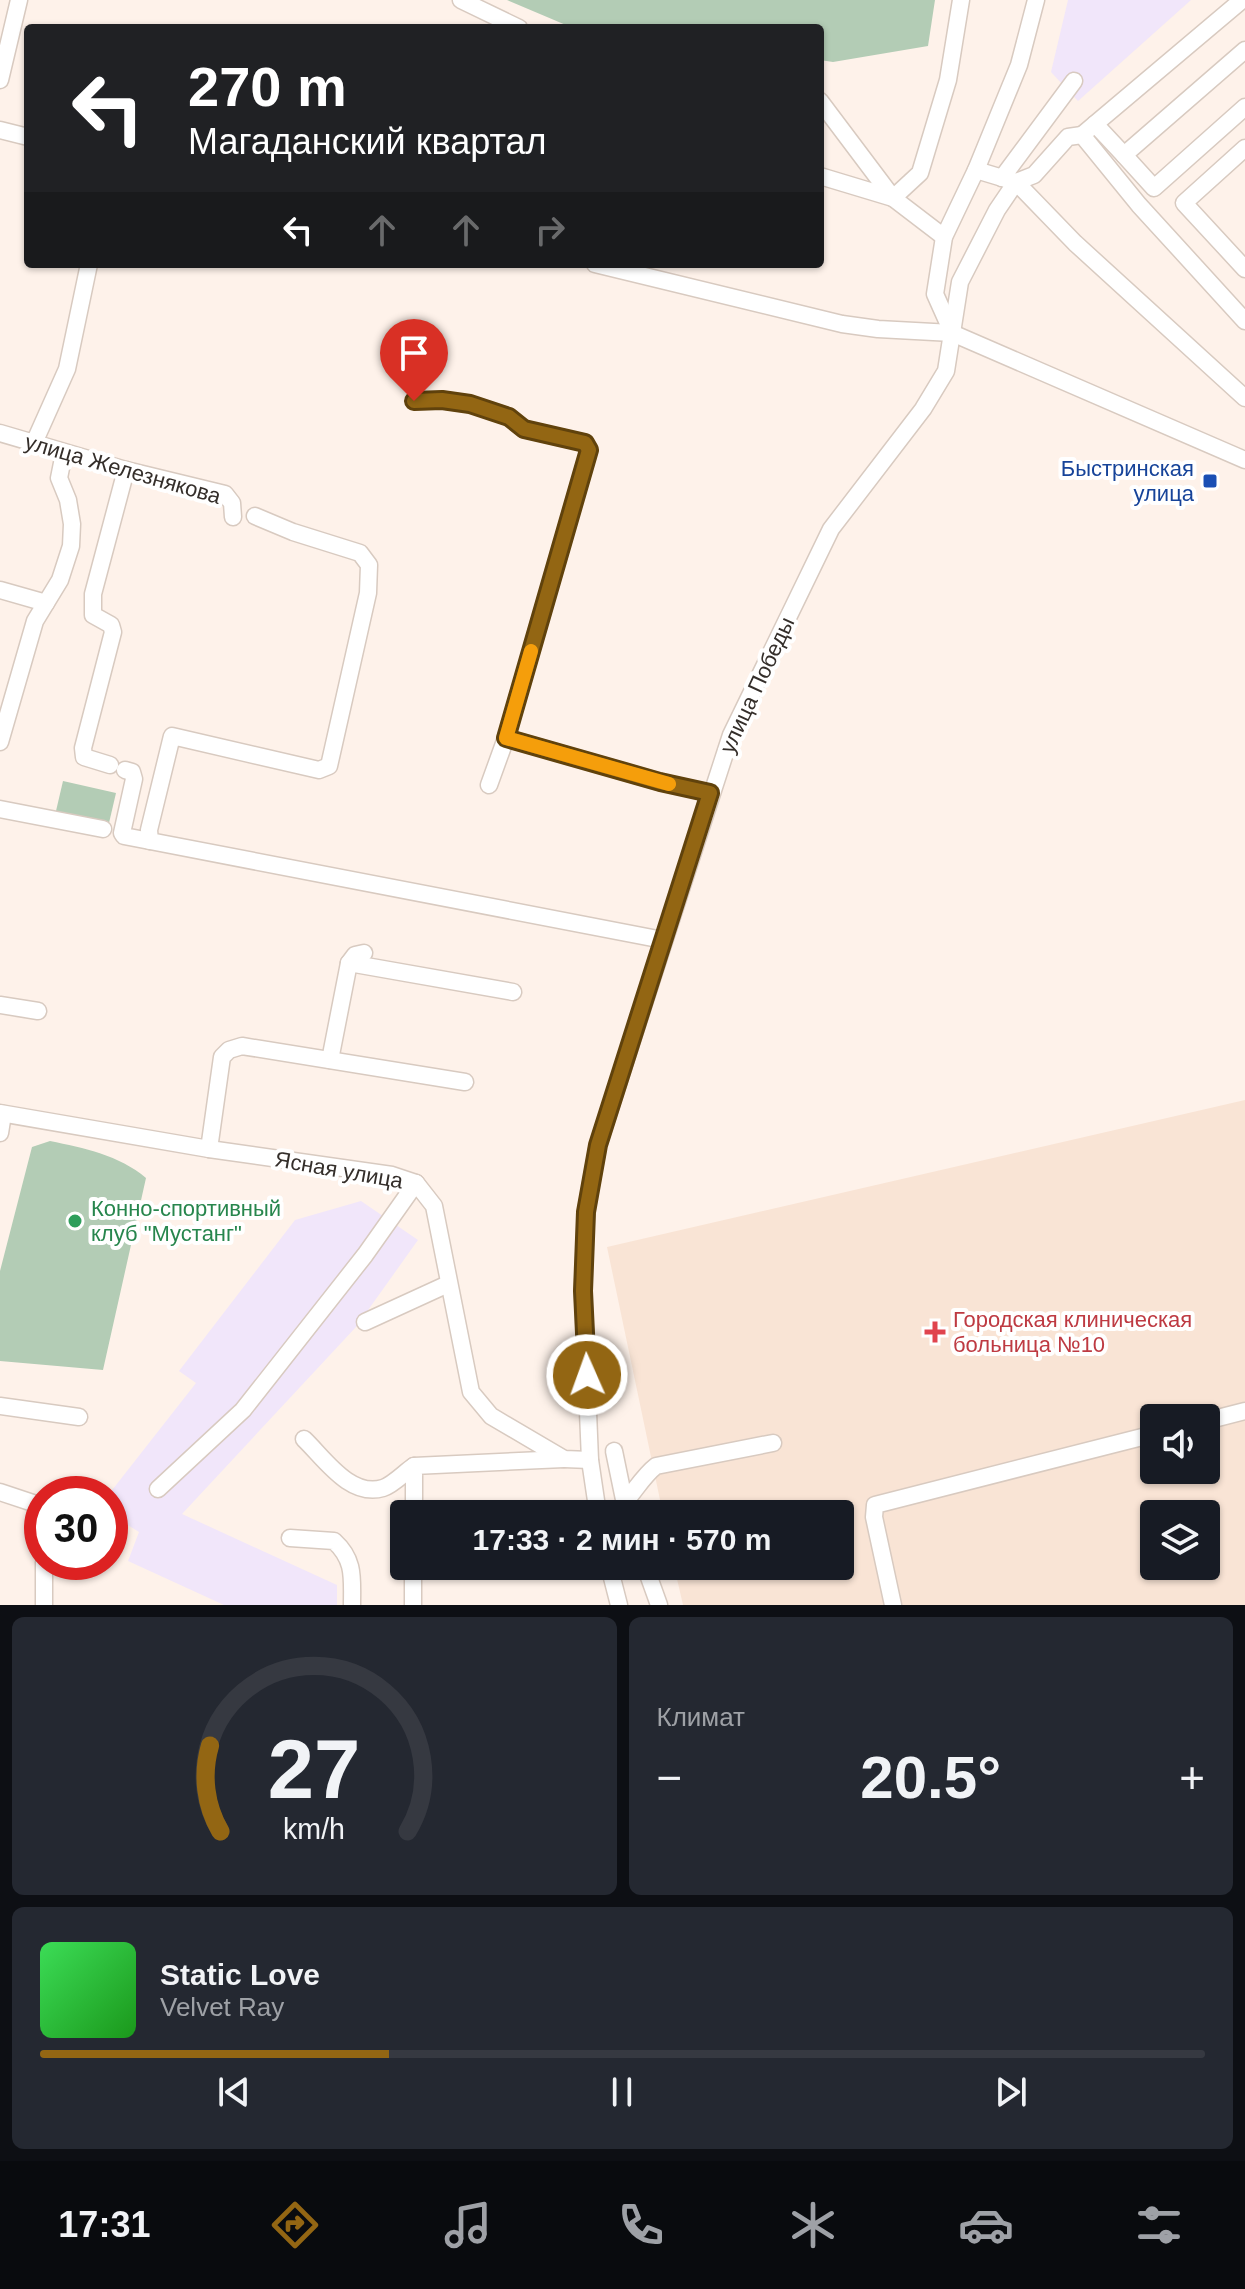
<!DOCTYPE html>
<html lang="ru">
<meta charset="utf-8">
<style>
body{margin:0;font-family:Helvetica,sans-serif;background:#242831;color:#f1f3f6;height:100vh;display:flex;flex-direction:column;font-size:30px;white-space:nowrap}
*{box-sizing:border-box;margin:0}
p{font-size:26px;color:#9ea1a6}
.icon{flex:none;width:44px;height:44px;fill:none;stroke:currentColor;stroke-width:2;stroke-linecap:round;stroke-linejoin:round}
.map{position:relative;height:1605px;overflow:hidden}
.sheet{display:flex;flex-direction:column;gap:12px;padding:12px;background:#0d0f14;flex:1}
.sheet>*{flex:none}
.guide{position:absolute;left:24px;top:24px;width:800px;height:244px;border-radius:8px;box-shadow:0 2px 6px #0004;background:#202124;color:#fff;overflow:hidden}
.controls{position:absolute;left:1140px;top:1404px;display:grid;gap:16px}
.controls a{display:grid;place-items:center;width:80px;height:80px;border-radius:8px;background:#171b24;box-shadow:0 2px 6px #0004;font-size:40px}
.speed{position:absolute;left:24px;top:1476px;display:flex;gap:16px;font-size:40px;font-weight:700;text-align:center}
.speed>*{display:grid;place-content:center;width:104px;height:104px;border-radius:50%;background:#171b24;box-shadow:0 2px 6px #0004;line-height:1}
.speed .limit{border:12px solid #d22;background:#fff;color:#111}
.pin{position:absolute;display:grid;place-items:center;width:68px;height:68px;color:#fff;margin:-82px -34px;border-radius:50% 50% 50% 0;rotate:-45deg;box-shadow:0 0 8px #0007}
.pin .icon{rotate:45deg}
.me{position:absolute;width:88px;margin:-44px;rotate:358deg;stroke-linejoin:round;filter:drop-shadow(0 0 6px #0008)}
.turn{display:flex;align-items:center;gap:28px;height:168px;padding:0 32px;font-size:36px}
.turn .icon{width:104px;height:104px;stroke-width:2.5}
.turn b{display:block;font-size:56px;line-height:68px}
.lanes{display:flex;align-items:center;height:76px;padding:0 32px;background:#0003;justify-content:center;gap:40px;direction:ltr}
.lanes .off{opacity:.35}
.big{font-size:60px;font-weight:600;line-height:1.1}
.sheet .card{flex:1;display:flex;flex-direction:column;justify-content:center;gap:12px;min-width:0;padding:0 28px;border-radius:12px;background:#242831}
.sheet .dial{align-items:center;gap:0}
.dial svg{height:208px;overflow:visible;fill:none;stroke:#363941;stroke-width:7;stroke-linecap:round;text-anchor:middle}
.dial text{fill:#f1f3f6;stroke:none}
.song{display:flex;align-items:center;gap:24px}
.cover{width:96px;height:96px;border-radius:12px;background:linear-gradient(135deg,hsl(130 70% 55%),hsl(120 70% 35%))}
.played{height:8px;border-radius:4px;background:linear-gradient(90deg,#936613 30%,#363941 30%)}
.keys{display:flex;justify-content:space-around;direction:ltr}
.heat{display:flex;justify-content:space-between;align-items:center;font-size:44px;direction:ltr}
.sheet .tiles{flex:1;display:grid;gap:12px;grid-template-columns:1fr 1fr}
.card:last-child{grid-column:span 2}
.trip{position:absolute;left:390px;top:1500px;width:464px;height:80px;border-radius:8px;background:#171b24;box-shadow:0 2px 6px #0004;font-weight:600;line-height:80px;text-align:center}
.tabs{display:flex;height:128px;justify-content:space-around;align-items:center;background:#090b0e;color:#9ea1a6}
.tabs .icon{width:56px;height:56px}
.tabs .current{color:#936613}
.tabs b{font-size:36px;color:#f1f3f6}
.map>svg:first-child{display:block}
</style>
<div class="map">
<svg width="1245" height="1605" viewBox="0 0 1245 1605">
<rect width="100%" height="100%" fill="#fef2ea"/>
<!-- built -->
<path fill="#f9e4d5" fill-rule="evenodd" d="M1245,1100v505h-562l-9,-39h166v-52h-177l-56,-267zM1154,1418h52v52h-52zM1154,1514h52v52h-52z"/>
<!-- industrial -->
<g fill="#f1e6fa">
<path d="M1068,0h123l-113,101 -27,-29z"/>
<path d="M361,1201l57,39 -62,87 -174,187 155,71v20h-113l-96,-44 11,-29 -29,-18 -1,-20 87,-111 -17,-12 116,-151z"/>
</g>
<!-- green -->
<g fill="#b3ccb5">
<path d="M507,0h428l-7,46 -95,16 -13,-2v-32h-247z"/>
<path d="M63,781l53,12 -7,30 -53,-12z"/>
<path d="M50,1141c34,7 69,14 96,37l-43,192 -103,-9v-90l32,-124z"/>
</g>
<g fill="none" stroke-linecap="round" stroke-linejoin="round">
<defs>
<g id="minor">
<path d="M461,0l58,28"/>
<path d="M1245,50l-121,105 30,33 91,-81"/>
<path d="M0,80l19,-80"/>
<path d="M820,101l73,97"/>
<path d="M1095,124l29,31"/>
<path d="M0,130l28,7"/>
<path d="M1082,135l160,-135"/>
<path d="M1245,148l-61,55 61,66"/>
<path d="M976,170l40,12 59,61 170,155"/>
<path d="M820,176l73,22 51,39"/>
<path d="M1002,178l72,-97"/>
<path d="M893,198l27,-25 28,-93 13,-80"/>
<path d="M595,264l247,60 36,5 74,4 293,127"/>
<path d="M952,332l-17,-38 9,-57 32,-67 43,-105 17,-65"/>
<path d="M414,401l28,-1 28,4 39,13 15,12 61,14 4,7 -83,288 154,44 50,11"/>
<path d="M0,433l126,37 99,24 7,9 1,14"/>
<path d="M34,443l33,-74 22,-105"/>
<path d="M255,516l38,16 67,21 9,12 -1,28 -39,173 -10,4 -147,-34 -23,94 1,11 513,99"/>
<path d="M0,590l46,13"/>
<path d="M0,742l35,-121 25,-41 11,-34 1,-22 -4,-24 -9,-22 5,-25"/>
<path d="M110,765l-26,-8 -1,-9 30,-116 -2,-7 -18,-10v-21l33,-124"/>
<path d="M125,770l7,2 2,7 -12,54 2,3 26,5"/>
<path d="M489,785l17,-47"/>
<path d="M0,809l103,20"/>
<path d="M349,963l164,29"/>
<path d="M0,1005l38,6"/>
<path d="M330,1060l19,-97 6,-8 9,-2"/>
<path d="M0,1113l209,36 183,26 24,8 18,23 37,186 20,24 73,43 26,1"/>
<path d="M0,1133l3,-19"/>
<path d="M209,1149l13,-92 7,-7 13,-4 223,36"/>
<path d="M365,1322l83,-38"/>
<path d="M0,1406l79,11"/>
<path d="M1206,1421l39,-10"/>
<path d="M304,1439c20,19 46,59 79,49 10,-3 22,-16 31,-22"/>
<path d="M614,1451l13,63"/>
<path d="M158,1489l85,-79 122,-155 51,-72"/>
<path d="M0,1492l33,11 7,13 2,11"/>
<path d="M624,1503c11,-12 19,-27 32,-37l117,-23"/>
<path d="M414,1514v-48l150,-7"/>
<path d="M598,1514l-8,-54 -7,-169 3,-79 12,-67 133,-410 100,-206 92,-120 23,-38 14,-89 37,-72 19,-28 18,-7 34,-38 14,-2 57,70 106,116"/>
<path d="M290,1538l44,3c21,19 18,37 18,64"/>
<path d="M44,1562v43"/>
<path d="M609,1566l10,39"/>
<path d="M645,1566l14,39"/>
<path d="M413,1605v-39"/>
<path d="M893,1605l-19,-88 1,-12 279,-71"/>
</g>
</defs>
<!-- minor casing -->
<use href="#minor" stroke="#d8cac0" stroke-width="19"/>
<!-- minor -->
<use href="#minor" stroke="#fff" stroke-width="16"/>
</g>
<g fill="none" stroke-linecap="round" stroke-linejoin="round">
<defs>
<path id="route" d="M414,401l28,-1 28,4 39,13 15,12 61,14 4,7 -83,288 154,44 50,11 -112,352 -12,67 -3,79 4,84"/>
</defs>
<!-- route casing -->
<use href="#route" stroke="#60420c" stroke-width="20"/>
<!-- route -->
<use href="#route" stroke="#936613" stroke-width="14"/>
<!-- slow -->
<path stroke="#f59e0b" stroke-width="14" d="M531,651l-25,87 163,46"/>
</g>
<!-- markers -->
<rect fill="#1a4fb4" stroke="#fff" stroke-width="3" x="1202" y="473" width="16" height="16" rx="4"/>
<circle fill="#2e9e5b" stroke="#fff" stroke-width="3" cx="75" cy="1221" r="8"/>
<path fill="#e0444e" stroke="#fff" stroke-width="3" d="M931 1320h8v8h8v8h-8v8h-8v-8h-8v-8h8z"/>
<g text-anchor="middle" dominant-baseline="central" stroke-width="8" stroke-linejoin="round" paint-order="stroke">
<!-- transit labels -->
<g font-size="22" fill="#164399" stroke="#fff" text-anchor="end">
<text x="1194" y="468">Быстринская<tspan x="1194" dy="25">улица</tspan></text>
</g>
<!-- street labels -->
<g font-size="22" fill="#342e2a" stroke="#fff">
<text transform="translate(123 469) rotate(16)">улица Железнякова</text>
<text transform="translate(757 685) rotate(-65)">улица Победы</text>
<text transform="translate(339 1170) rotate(10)">Ясная улица</text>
</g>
<!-- leisure labels -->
<g font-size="22" fill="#27864d" stroke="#fff" text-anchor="start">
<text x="91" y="1208">Конно-спортивный<tspan x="91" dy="25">клуб "Мустанг"</tspan></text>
</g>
<!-- health labels -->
<g font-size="22" fill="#be3a42" stroke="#fff" text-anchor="start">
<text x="953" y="1319">Городская клиническая<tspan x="953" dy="25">больница №10</tspan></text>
</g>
</g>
</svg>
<div class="controls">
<a><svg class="icon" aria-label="sound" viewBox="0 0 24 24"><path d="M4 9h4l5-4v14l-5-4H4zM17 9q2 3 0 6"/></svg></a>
<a><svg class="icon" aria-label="layers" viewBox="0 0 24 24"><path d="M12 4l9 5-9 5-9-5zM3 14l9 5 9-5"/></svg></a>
</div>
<div class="speed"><div class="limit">30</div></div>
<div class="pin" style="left:414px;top:401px;background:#d93025"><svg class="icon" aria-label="arrive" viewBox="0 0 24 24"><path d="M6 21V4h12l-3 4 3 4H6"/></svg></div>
<svg class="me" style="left:587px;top:1375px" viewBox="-20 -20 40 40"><circle r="17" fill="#936613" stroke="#fff" stroke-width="3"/><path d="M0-11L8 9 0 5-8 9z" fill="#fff"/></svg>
<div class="trip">17:33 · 2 мин · 570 m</div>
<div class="guide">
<div class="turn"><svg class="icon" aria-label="left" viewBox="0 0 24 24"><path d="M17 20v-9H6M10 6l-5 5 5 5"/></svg><div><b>270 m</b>Магаданский квартал</div></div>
<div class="lanes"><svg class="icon" aria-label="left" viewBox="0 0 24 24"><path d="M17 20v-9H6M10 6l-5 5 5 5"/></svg><svg class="icon off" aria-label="ahead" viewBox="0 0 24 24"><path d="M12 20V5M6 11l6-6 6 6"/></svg><svg class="icon off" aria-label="ahead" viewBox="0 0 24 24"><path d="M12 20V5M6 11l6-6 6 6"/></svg><svg class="icon off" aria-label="right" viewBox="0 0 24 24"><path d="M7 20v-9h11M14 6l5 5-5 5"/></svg></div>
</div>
</div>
<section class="sheet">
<div class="tiles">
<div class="card dial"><svg viewBox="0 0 100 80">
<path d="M14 69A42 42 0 1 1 86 69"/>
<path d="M14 69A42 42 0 0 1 10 36" stroke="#936613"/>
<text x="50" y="56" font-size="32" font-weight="700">27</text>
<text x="50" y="72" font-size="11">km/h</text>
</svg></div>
<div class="card"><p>Климат</p>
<div class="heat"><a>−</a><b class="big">20.5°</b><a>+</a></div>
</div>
<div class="card">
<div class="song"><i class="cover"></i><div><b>Static Love</b><p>Velvet Ray</p></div></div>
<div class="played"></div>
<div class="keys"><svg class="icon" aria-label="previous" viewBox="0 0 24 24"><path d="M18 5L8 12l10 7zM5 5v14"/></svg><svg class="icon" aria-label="pause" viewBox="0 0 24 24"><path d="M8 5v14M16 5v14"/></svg><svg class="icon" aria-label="next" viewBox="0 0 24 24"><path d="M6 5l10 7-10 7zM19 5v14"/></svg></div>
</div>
</div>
</section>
<nav class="tabs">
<b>17:31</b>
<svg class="icon current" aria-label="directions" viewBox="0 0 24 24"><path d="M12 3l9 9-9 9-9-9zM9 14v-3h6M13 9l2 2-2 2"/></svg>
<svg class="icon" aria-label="music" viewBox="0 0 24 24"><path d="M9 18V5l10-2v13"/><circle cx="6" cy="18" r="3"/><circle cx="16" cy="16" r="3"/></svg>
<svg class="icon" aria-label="phone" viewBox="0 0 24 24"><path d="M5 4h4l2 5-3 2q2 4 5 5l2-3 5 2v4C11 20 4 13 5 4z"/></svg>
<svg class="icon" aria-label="climate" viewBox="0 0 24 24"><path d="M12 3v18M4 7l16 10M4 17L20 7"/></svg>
<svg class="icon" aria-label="car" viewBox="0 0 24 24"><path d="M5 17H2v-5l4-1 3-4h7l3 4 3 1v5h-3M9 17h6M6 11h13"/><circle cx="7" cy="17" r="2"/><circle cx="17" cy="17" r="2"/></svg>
<svg class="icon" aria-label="filters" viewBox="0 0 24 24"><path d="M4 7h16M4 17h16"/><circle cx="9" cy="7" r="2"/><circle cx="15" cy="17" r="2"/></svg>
</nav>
